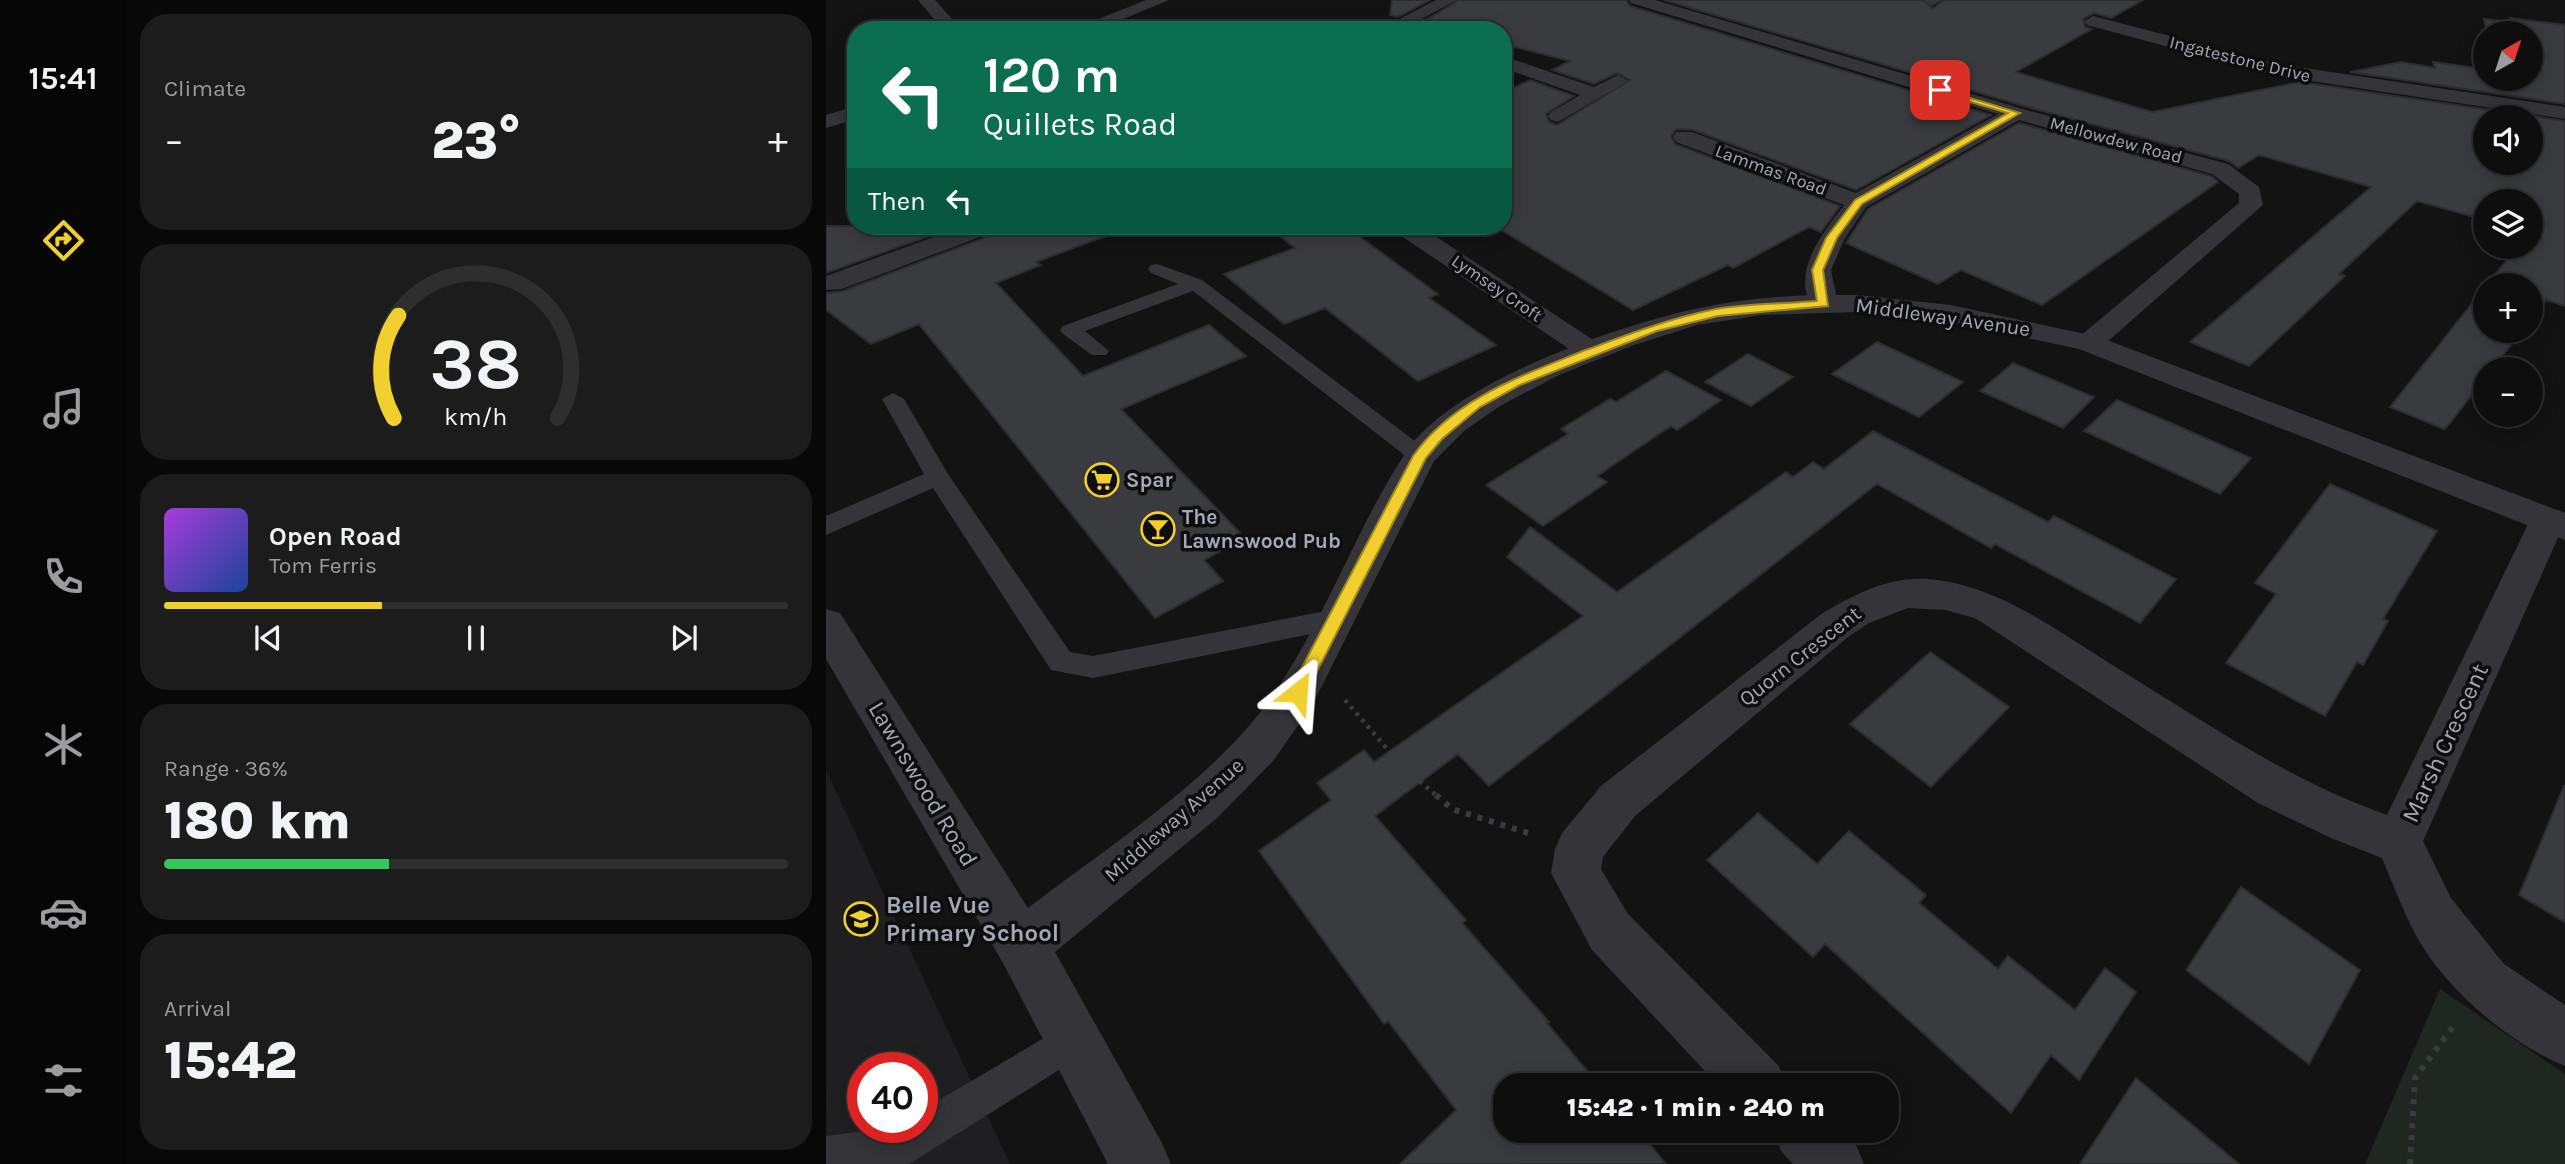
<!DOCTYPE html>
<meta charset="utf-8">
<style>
body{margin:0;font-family:Karla,sans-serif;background:#1c1c1d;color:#f1f3f6;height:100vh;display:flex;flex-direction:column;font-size:26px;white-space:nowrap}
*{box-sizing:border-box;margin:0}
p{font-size:23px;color:#9b9c9e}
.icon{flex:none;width:38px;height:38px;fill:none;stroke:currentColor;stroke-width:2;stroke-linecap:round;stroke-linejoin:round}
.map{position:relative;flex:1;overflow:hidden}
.side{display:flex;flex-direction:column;gap:14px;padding:14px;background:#080808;width:700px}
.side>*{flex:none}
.top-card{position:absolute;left:21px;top:21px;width:665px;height:214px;border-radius:28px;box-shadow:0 4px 18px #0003,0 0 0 2px #2e2e2f;background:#0b6e4f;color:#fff;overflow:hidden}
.needle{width:46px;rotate:39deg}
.controls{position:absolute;left:1647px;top:21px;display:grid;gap:14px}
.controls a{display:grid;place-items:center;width:70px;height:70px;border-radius:50%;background:#0e0e0f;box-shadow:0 4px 18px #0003,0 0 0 2px #2e2e2f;font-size:35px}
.speed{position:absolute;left:21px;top:1052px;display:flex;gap:14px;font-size:35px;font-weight:700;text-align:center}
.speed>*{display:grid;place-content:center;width:91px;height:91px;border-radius:50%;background:#0e0e0f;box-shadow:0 4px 18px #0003,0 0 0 2px #2e2e2f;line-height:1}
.speed .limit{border:10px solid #d22;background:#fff;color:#111}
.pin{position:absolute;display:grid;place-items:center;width:60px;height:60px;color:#fff;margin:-30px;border-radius:14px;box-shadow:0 4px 10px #0006}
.me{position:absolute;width:77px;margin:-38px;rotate:28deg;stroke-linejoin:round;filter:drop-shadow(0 0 5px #0008)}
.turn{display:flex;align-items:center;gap:24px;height:147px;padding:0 21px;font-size:32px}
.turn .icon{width:91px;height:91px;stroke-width:2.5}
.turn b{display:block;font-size:49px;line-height:60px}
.then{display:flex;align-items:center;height:66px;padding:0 21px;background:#0003;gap:14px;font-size:26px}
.big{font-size:52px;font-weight:800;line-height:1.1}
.side .widget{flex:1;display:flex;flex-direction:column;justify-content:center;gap:10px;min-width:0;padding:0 24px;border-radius:28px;background:#1c1c1d}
.side .dial{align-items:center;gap:0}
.dial svg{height:182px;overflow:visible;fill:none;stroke:#2e2e2f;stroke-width:7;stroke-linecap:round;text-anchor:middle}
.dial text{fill:#f1f3f6;stroke:none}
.song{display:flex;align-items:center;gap:21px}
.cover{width:84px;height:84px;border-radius:10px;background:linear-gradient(135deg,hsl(280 70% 55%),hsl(220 70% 35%))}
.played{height:7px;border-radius:4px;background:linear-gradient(90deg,#f1cf2e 35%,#2e2e2f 35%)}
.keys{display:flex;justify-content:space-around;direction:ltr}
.heat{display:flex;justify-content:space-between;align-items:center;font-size:38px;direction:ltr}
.charge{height:10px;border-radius:5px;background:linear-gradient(90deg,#34c759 36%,#2e2e2f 0)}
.trip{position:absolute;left:667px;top:1073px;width:406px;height:70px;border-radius:28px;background:#0e0e0f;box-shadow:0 4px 18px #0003,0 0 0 2px #2e2e2f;font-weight:800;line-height:70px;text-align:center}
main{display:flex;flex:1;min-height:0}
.tabs{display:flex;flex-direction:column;width:126px;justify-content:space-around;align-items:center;background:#060606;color:#9b9c9e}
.tabs .icon{width:49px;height:49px}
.tabs .on{color:#f1cf2e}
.tabs b{font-size:32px;color:#f1f3f6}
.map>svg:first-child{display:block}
</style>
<main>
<nav class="tabs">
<b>15:41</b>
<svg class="icon on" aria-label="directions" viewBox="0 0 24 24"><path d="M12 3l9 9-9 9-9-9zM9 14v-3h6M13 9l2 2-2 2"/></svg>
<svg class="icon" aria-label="music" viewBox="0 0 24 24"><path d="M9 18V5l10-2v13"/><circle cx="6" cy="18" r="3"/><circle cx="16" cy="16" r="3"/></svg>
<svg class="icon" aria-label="phone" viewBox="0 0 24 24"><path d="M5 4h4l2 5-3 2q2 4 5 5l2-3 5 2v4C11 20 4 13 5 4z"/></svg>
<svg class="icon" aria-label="climate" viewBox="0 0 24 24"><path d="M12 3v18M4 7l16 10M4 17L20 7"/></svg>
<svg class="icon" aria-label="car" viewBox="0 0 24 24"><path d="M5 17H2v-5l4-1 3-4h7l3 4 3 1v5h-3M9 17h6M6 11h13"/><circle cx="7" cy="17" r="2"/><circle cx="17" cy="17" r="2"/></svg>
<svg class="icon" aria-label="filters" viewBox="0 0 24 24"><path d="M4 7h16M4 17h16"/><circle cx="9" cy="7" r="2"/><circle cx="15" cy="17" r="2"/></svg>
</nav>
<section class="side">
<div class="widget"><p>Climate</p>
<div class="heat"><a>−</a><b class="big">23°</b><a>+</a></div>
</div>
<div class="widget dial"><svg viewBox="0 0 100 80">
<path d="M14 69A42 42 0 1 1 86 69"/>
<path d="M14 69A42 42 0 0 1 16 24" stroke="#f1cf2e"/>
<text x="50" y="56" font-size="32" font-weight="700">38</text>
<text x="50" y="72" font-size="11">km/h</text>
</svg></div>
<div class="widget">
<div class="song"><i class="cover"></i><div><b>Open Road</b><p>Tom Ferris</p></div></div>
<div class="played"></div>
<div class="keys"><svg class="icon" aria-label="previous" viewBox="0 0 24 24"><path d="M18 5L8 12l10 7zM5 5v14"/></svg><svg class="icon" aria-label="pause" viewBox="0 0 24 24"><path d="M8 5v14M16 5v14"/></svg><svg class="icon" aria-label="next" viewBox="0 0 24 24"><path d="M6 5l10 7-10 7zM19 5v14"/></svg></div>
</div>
<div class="widget"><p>Range · 36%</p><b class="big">180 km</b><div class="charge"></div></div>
<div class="widget"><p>Arrival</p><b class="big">15:42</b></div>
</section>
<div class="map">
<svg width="1739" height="1164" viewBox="0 0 1739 1164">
<rect width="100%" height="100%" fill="#131314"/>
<!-- built -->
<path fill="#1f1f21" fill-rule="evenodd" d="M0,770l184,394h-184zM37,1068h59v59h-59z"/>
<!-- green -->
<path fill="#1f2721" d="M1614,989l125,85v90h-200z"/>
<!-- building -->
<g fill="#3a3b3f" stroke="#2d2d30" stroke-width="2" fill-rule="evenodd">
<path d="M566,0h38l-32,17 -8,-2z"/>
<path d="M633,0h167l4,6 361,109 -135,75 -163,-60 -17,-1 -5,7 4,8 165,62 -19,26 -12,-5 -76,41 -5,-3 -95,45 -130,-79v-138l27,-13 44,16 -28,18 3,8 8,3 73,-45 -13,-7 -23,11 -42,-14 18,-9 -67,-17v-14h-55l-27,-7z"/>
<path d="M838,0h258l11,8 11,-8h199l-32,18 -17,-5 -11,6 2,8 7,2 -76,43 136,40 148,-30 265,39v185l-19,-6 -16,20v-35h-44l32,-38h12v-46h-45v19l-68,-19 -78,73 6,2 -96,90 -59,-24 181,-155 -112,-32 -21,13 -9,-7 -205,-55zM1659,117h45v46h-45z"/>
<path d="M1684,18l55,7v79l-215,-32 51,-10 34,6 -2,-6 52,7v10h45v-46h-43l-3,-14 27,3z"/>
<path d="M1193,123l192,53 7,6 -176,123 -81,-35 -23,14 -92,-41 22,-34z"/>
<path d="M0,226h131l-131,47z"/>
<path d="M176,226h119l1,4 -86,32 5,3 -45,18 87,93 126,-51 37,31 -125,53 124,129 -41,22 19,21 -68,37 -236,-294 -48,20 -45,-34v-17l17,-2 154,-58z"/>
<path d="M441,226h78l93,68 -9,4 67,47 -78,36 -93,-73 -41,16 -60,-50 71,-26z"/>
<path d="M1659,287v44h37l-30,38h-7v9l-36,46 -5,5 -54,-22z"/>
<path d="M1051,342l86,40 -44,35 -87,-43z"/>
<path d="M922,354l45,23 -42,29 -46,-24z"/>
<path d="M1187,363l81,34 -31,31 -83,-37z"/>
<path d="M840,371l55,29 -44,30 -6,-4 -74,50 10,6 -64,44 -57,-41 82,-51 -7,-5 49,-30 6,3z"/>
<path d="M1291,400l70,30 64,28 -31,36 -136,-63z"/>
<path d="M1047,431l175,91 6,-6 122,63 -36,44 -145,-79 -4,4 -114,-64 -388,302 -31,-32 -83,62 91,104 -4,3 87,99 -2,1 52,62h-94v45h133l28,34h-266l56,-54 -68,-89 -4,3 -125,-173 72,-51 -14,-17 47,-33 10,12 209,-146 -76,-59 23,-30 87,65 169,-120 7,5 20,-15 11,7z"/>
<path d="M1504,484l107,47 -54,88 5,2 -25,44 -6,-3 -32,54 -99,-53 50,-69 -21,-11z"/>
<path d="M1104,652l79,55 -78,80 -81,-63z"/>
<path d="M1738,786h1v136l-46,-27z"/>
<path d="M932,813l59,51 32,-33 77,64 -7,8 79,66 10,-13 67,54 30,-42 31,24 -57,88 -28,-25 -40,58 -186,-169 -12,13 -106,-97z"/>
<path d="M1415,887l119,83 -51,94 -123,-94z"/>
<path d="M1310,1078l103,86h-159z"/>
</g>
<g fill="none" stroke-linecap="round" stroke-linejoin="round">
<!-- path-far1 -->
<path stroke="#3a3a40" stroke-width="4.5" stroke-dasharray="3.5 5" stroke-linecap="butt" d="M519,700l56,65 37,32"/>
<!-- path -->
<g stroke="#3a3a40" stroke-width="6" stroke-dasharray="5 7" stroke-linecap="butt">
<path d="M610,795l16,14 79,25"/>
<path d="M1584,1164l5,-86 40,-54"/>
</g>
<!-- service -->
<g fill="#343439" fill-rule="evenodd">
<path d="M331,264l45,16 226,171 3,5 -3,5h-16l-219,-170 -108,40 24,20 -3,4h-14l-29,-21 -3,-4 3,-4 115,-42 -27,-11 -3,-4 3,-4z"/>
<path d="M67,393l11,6 44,75 122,178 23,4 243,-47 10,3 4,7 -4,7 -10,3 -243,49 -42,-8 -118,-182 -107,47v-19l98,-42 -42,-75z"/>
<path d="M247,1021l13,6 6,13 -6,13 -177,111h-83v-28l68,-9h28v-17z"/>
</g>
<!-- minor -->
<g fill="#343439" fill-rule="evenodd">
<path d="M92,0h17l27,30h-19z"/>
<path d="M320,0h23l-72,30h-26z"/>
<path d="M610,0h21l-56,30h-23z"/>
<path d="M803,0h26l368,109 205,55 31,23 4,18 -164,144 -10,3 -10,-3 -5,-6 5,-6 160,-134v-9l-27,-20 -193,-54 -153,87 -21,31 -14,32 7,34 -4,6 -10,2 -10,-2c-25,-36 8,-76 30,-105l-168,-63 -3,-5 3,-5h16l164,61 142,-79 -367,-111z"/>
<path d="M1116,0l-10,6 -8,-5 1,-1z"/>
<path d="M1267,16l185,48 287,43v12l-288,-43 -190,-51 -3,-4z"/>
<path d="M677,56l91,31 24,-12 10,6 -70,41 -7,-2 -3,-4 3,-4 29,-17 -77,-27z"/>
<path d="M30,106v13l-30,9v-13z"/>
<path d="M138,226h35l-3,5 -154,58 -16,1v-14z"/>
<path d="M565,226h29l181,119 5,6 -5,6 -10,3 -10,-3 -187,-126z"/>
<path d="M1722,508l13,3 4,11 -142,319 28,57 53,66 61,41v61c-58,-24 -121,-78 -151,-134 -12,-24 -22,-50 -32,-74l-51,-20 -73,-35 -283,-185 -30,-8 -37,-2 -39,15 -21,14 -213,179 -32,41 -2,12 27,45 150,151 9,20h-69l-126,-135 -41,-77 4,-24 7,-16 39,-47 219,-171c32,-20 69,-39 108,-36 71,6 127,51 186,87 88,54 174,114 273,149l143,-295 5,-9z"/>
<path d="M947,1130h71l11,13 9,21h-71l-12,-13z"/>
</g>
<!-- tertiary -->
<path fill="#343439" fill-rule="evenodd" d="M983,295h48l94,10 148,32 466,176v27l-486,-191 -128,-27 -94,-10 -95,3 -65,10 -63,20 -75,30 -59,31 -36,25 -30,30 -121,243 -40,57 -56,57 -162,134 107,191 9,21h-63l-105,-201 -177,-304v-50l14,4 188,295c72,-55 152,-107 213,-173 74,-81 105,-192 165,-283 46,-70 213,-127 293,-144 37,-8 73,-11 110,-13z"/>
</g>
<!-- route -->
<path fill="#f1cf2e" stroke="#9d871e" stroke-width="2" d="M1111,88l83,25 -158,91 -25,34 -14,32 5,36 -110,10 -61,15 -137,54 -40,22 -38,32 -16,19 -122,239h-12l-3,-5 124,-236c40,-57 108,-80 170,-105 44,-16 87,-33 133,-42 33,-6 68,-5 101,-8l-5,-31 14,-32 29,-38 153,-87 -71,-21z"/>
<!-- icons -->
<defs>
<symbol id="supermarket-ring" viewBox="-11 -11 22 22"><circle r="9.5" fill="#0e0e0f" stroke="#f1cf2e" stroke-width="1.5"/><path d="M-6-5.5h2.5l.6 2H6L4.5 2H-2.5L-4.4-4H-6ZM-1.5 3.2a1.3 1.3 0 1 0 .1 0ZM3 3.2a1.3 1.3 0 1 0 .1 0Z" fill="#f1cf2e"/></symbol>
<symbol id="bar-ring" viewBox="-11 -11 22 22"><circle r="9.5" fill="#0e0e0f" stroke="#f1cf2e" stroke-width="1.5"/><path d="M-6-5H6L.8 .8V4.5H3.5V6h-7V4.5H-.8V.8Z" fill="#f1cf2e"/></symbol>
<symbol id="school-ring" viewBox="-11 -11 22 22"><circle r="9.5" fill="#0e0e0f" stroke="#f1cf2e" stroke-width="1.5"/><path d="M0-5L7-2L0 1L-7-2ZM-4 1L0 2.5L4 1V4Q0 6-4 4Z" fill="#f1cf2e"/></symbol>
</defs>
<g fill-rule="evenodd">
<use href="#supermarket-ring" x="257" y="461" width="38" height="38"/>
<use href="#bar-ring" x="313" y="510" width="38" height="38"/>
<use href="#school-ring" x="16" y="900" width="38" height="38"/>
</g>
<g text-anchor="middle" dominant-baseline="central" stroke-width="7" stroke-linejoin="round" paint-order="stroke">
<!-- far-street labels -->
<g font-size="18" fill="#a4a7b5" stroke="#0e0e0f">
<text transform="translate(1414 59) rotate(14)">Ingatestone Drive</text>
<text transform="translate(1290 140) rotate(15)">Mellowdew Road</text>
<text transform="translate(945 170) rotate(20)">Lammas Road</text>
<text transform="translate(671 288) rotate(34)">Lymsey Croft</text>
</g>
<!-- street labels -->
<g font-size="21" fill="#a4a7b5" stroke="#0e0e0f">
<text transform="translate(1117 317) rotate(8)">Middleway Avenue</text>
<text transform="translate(974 656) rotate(-38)">Quorn Crescent</text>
<text transform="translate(348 820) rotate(-41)">Middleway Avenue</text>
</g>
<!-- poi labels -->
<g font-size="21" font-weight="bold" fill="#a4a7b5" stroke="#0e0e0f" text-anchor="start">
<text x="300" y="480">Spar</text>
<text x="356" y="517">The<tspan x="356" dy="24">Lawnswood Pub</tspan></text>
</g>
<!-- near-street labels -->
<g font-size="24" fill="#a4a7b5" stroke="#0e0e0f">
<text transform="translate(1619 743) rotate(-65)">Marsh Crescent</text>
<text transform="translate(97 784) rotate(59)">Lawnswood Road</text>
</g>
<!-- near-poi labels -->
<g font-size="24" font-weight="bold" fill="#a4a7b5" stroke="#0e0e0f" text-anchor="start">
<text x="60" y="905">Belle Vue<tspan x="60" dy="28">Primary School</tspan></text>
</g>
</g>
</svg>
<div class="controls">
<a><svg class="needle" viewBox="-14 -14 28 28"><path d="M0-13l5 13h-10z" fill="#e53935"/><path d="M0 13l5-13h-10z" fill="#9b9c9e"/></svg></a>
<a><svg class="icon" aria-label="sound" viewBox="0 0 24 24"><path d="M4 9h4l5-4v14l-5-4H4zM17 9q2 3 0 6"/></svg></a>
<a><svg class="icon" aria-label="layers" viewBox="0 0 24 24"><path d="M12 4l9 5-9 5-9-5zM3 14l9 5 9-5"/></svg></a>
<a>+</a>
<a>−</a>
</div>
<div class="speed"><div class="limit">40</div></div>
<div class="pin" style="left:1114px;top:90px;background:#d93025"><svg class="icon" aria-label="arrive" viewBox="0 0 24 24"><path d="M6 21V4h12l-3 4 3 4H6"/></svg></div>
<svg class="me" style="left:472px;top:692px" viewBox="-20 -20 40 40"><path d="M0-17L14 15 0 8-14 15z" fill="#f1cf2e" stroke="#fff" stroke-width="4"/></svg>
<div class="trip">15:42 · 1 min · 240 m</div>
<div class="top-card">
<div class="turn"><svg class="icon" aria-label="left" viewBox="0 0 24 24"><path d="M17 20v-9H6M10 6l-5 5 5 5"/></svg><div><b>120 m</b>Quillets Road</div></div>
<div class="then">Then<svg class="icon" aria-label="left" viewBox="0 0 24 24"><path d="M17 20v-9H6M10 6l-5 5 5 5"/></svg></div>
</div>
</div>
</main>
